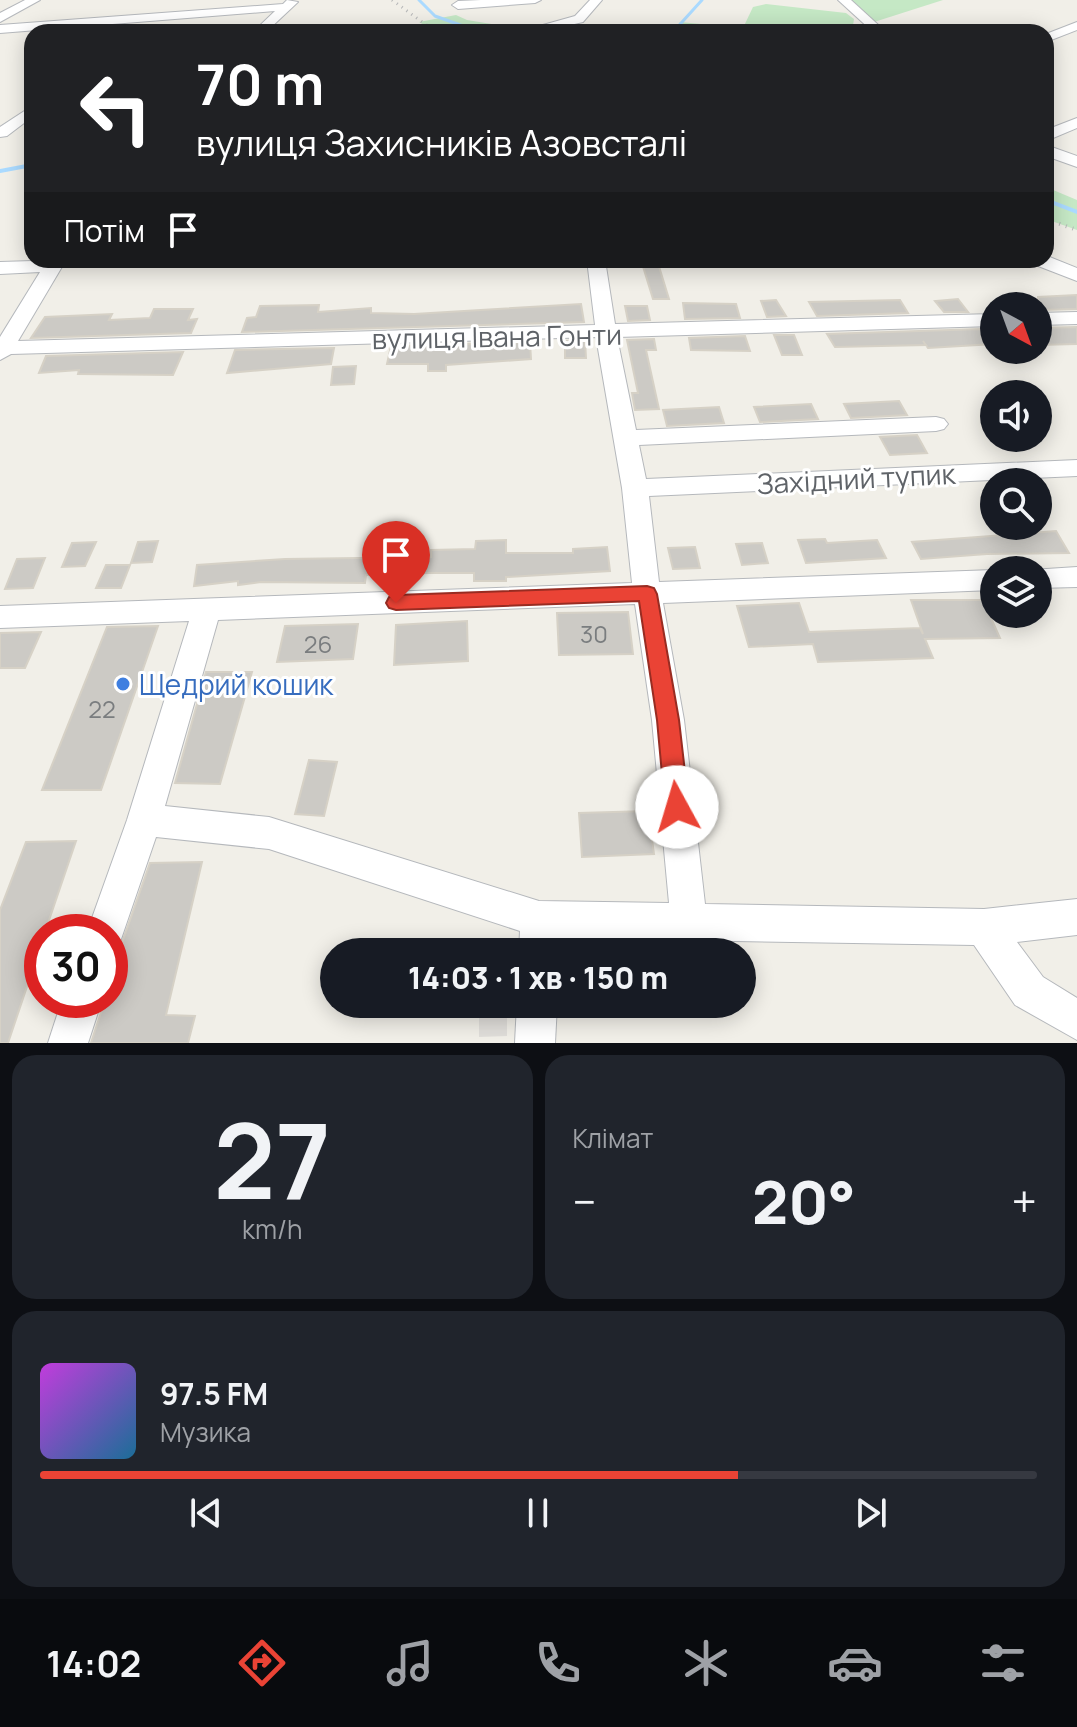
<!DOCTYPE html>
<html lang="uk">
<meta charset="utf-8">
<style>
body{margin:0;font-family:Manrope,sans-serif;background:#20242c;color:#f1f3f6;height:100vh;display:flex;flex-direction:column;font-size:30px;white-space:nowrap}
*{box-sizing:border-box;margin:0}
p{font-size:26px;color:#9ea1a6}
.icon{flex:none;width:44px;height:44px;fill:none;stroke:currentColor;stroke-width:2;stroke-linecap:round;stroke-linejoin:round}
.map{position:relative;height:1043px;overflow:hidden}
.drawer{display:flex;flex-direction:column;gap:12px;padding:12px;background:#0d0f14;flex:1}
.drawer>*{flex:none}
.hud{position:absolute;left:24px;top:24px;width:1030px;height:244px;border-radius:24px;box-shadow:0 4px 20px #0003;background:#202124;color:#fff;overflow:hidden}
.needle{width:52px;rotate:139deg}
.fabs{position:absolute;left:980px;top:292px;display:grid;gap:16px}
.fabs a{display:grid;place-items:center;width:72px;height:72px;border-radius:50%;background:#171b24;box-shadow:0 4px 20px #0003;font-size:40px}
.speed{position:absolute;left:24px;top:914px;display:flex;gap:16px;font-size:40px;font-weight:700;text-align:center}
.speed>*{display:grid;place-content:center;width:104px;height:104px;border-radius:50%;background:#171b24;box-shadow:0 4px 20px #0003;line-height:1}
.speed .limit{border:12px solid #d22;background:#fff;color:#111}
.pin{position:absolute;display:grid;place-items:center;width:68px;height:68px;color:#fff;margin:-82px -34px;border-radius:50% 50% 50% 0;rotate:-45deg;box-shadow:0 0 8px #0007}
.pin .icon{rotate:45deg}
.me{position:absolute;width:88px;margin:-44px;rotate:354deg;stroke-linejoin:round;filter:drop-shadow(0 0 6px #0008)}
.turn{display:flex;align-items:center;gap:28px;height:168px;padding:0 40px;font-size:36px}
.turn .icon{width:104px;height:104px;stroke-width:2.5}
.turn b{display:block;font-size:56px;line-height:68px}
.then{display:flex;align-items:center;height:76px;padding:0 40px;background:#0003;gap:16px;font-size:30px}
.big{font-size:60px;font-weight:800;line-height:1.1}
.drawer .card{flex:1;display:flex;flex-direction:column;justify-content:center;gap:12px;min-width:0;padding:0 28px;border-radius:24px;background:#20242c}
.drawer .dial{align-items:center;gap:0}
.dial b{font-size:104px;line-height:1}
.song{display:flex;align-items:center;gap:24px}
.cover{width:96px;height:96px;border-radius:12px;background:linear-gradient(135deg,hsl(290 70% 55%),hsl(200 70% 35%))}
.played{height:8px;border-radius:4px;background:linear-gradient(90deg,#ea4335 70%,#363941 70%)}
.keys{display:flex;justify-content:space-around;direction:ltr}
.heat{display:flex;justify-content:space-between;align-items:center;font-size:44px;direction:ltr}
.drawer .tiles{flex:1;display:grid;gap:12px;grid-template-columns:1fr 1fr}
.card:last-child{grid-column:span 2}
.trip{position:absolute;left:320px;top:938px;width:436px;height:80px;border-radius:40px;background:#171b24;box-shadow:0 4px 20px #0003;font-weight:800;line-height:80px;text-align:center}
.menu{display:flex;height:128px;justify-content:space-around;align-items:center;background:#090b0e;color:#9ea1a6}
.menu .icon{width:56px;height:56px}
.menu .current{color:#ea4335}
.menu b{font-size:36px;color:#f1f3f6}
.map>svg:first-child{display:block}
</style>
<div class="map">
<svg width="1077" height="1043" viewBox="0 0 1077 1043">
<rect width="100%" height="100%" fill="#f1efe8"/>
<!-- industrial -->
<path fill="#e0deda" d="M479,1004h28v32l-28,1z"/>
<!-- green -->
<g fill="#c5e8c5">
<path d="M844,0h99l-72,23z"/>
<path d="M766,4l80,9 8,6 -2,13h-179l7,-10 63,6 10,-21z"/>
<path d="M456,15l11,5 61,10 32,-7 24,9h-148l-17,-10z"/>
<path d="M1046,187l31,13v30l-31,-11z"/>
</g>
<g fill="none" stroke-linecap="round" stroke-linejoin="round">
<!-- stream-far1 -->
<g stroke="#aadaff" stroke-width="3">
<path d="M419,0l16,16 45,16"/>
<path d="M673,32l29,-32"/>
</g>
<!-- stream -->
<g stroke="#aadaff" stroke-width="4">
<path d="M0,171l32,-6"/>
<path d="M1046,200l31,12"/>
</g>
</g>
<!-- building -->
<g fill="#cccac5" stroke="#d6d1c6" stroke-width="2">
<path d="M641,260h16l12,39h-16z"/>
<path d="M1077,295v14l-39,1v-13z"/>
<path d="M958,299l10,13h-24l-9,-11z"/>
<path d="M776,300l10,16 -19,1 -6,-16z"/>
<path d="M900,300l8,13 -91,3 -8,-14z"/>
<path d="M683,303l53,1 4,14 -55,1z"/>
<path d="M581,304l3,18 -342,10 5,-14 9,-1 4,-11 59,-1 -1,7 53,-4v5l43,1z"/>
<path d="M625,306h22l3,14 -22,1z"/>
<path d="M154,309h39l-5,11 9,-1 -6,14 -160,5 14,-21 67,-3 -3,6 41,-2z"/>
<path d="M1077,327v17l-39,1v-17z"/>
<path d="M981,329l12,15 -65,4 -5,-7 3,4 -91,2 -8,-13z"/>
<path d="M774,335h20l8,20h-20z"/>
<path d="M745,336l5,15 -59,-1 -2,-12z"/>
<path d="M654,339l2,11h-10l13,59 -24,1 -3,-17h6l-11,-53z"/>
<path d="M585,340l1,18h-21v-17z"/>
<path d="M530,342l1,17 -85,6v6h-18v-7h-41l4,-18z"/>
<path d="M334,348l-3,16 -104,9 8,-23z"/>
<path d="M183,352l-10,23 -95,-1 1,-4 -40,3 7,-17z"/>
<path d="M356,366l-2,18 -23,1 2,-18z"/>
<path d="M899,401l8,14 -56,3 -7,-14z"/>
<path d="M811,404l7,15 -58,3 -6,-15z"/>
<path d="M719,407l5,16 -57,3 -4,-16z"/>
<path d="M917,435l10,18 -37,2 -10,-18z"/>
<path d="M1056,531l13,22 -82,1 -66,5 -9,-17z"/>
<path d="M825,539l2,4 50,-3 9,18 -80,5 -8,-23z"/>
<path d="M506,540v13h67v-4l34,-2 3,24 -104,6v4h-32v-8h-45l-63,2 -1,8 -104,-1 -23,3v-4l-44,5 3,-21 88,-6 146,-2v-7l44,-1 1,-8z"/>
<path d="M158,541l-6,21 -21,1 7,-21z"/>
<path d="M96,542l-11,24 -23,1 10,-24z"/>
<path d="M762,543l6,20 -26,2 -6,-21z"/>
<path d="M695,547l5,21 -27,1 -5,-21z"/>
<path d="M45,558l-12,30 -28,1 12,-30z"/>
<path d="M106,565h24l-9,23h-25z"/>
<path d="M911,600h72l17,38 -75,1 8,19 -115,4 -5,-18 -64,3 -12,-41 62,-3 10,29 111,-4 3,6z"/>
<path d="M628,612l5,42 -74,1 -2,-42z"/>
<path d="M467,621l1,40 -74,4 2,-40z"/>
<path d="M358,624l-5,35 -76,3 8,-36z"/>
<path d="M158,626l-57,164h-59l65,-163z"/>
<path d="M41,632l-16,36h-25v-35z"/>
<path d="M206,672h46l-32,112 -45,-1z"/>
<path d="M309,760l28,2 -13,54 -29,-2z"/>
<path d="M648,811l6,43 -72,3 -3,-44z"/>
<path d="M76,841l-31,91h-3v10l-34,101h-8v-133l26,-68z"/>
<path d="M202,862l-36,153 29,1 -7,27h-97l14,-43h5v-23l40,-114z"/>
</g>
<g fill="none" stroke-linecap="round" stroke-linejoin="round">
<defs>
<g id="minor">
<path d="M25,0h15l-40,22v-9z"/>
<path d="M287,0l11,2 -32,30h-13l22,-21 -275,22v-8l283,-21z"/>
<path d="M481,0h60l-6,3 -77,6 -6,-4 6,-4z"/>
<path d="M590,0h12l-19,22 -43,10h-22l57,-16z"/>
<path d="M838,0h13l35,32h-13z"/>
<path d="M1077,22v8l-31,12v-8z"/>
<path d="M405,26l4,1 1,5h-32z"/>
<path d="M32,106v11l-25,19 -7,1v-10z"/>
<path d="M1077,118v10l-31,13v-11z"/>
<path d="M1046,145l31,11v11l-31,-11z"/>
<path d="M1047,256l30,12v13l-44,-17 -2,-4h15z"/>
<path d="M66,260l-48,81 577,-16 -8,-65h18l10,64 379,-10v12l-377,11 19,93 300,-13 8,2 4,5 -4,5 -8,2 -297,14 7,34 431,-19v16l-428,20 10,86 335,-12h1l-1,20 -331,13 21,117 21,184 279,5 93,-10v36l-60,7 26,35 34,21v42l-62,-35 -41,-60 -417,-7v14h-38l1,-21 -251,-82 -113,-12 -37,108 -9,4v-17h-23l40,-112 62,-199 -189,7v-22l632,-23 -10,-95 -26,-151 -585,17 -11,6v-23l40,-65 -40,2v-12zM635,604l17,116 17,183 -130,-2 -270,-84 -104,-11 53,-186z"/>
<path d="M1077,312v12l-39,1v-12z"/>
<path d="M1077,567v20l-39,1v-18h-7z"/>
<path d="M62,1000h40l-14,43h-40z"/>
<path d="M517,1004h40l-2,39h-40z"/>
</g>
</defs>
<!-- minor casing -->
<use href="#minor" stroke="#b5b8bc" stroke-width="2"/>
<!-- minor -->
<use href="#minor" fill="#fff" fill-rule="evenodd"/>
<!-- rail-far1 -->
<path stroke="#b6b7b8" stroke-width="3" stroke-dasharray="1 5" stroke-linecap="butt" d="M392,0l44,32"/>
<!-- rail -->
<path stroke="#b6b7b8" stroke-width="4" stroke-dasharray="1 6" stroke-linecap="butt" d="M1046,219l31,11"/>
</g>
<!-- route -->
<path fill="#ea4335" stroke="#982c22" stroke-width="2" d="M647,586l7,2 3,6 22,126 10,87 -3,7 -9,3 -8,-3 -4,-7 -8,-87 -18,-119 -243,9 -7,-2 -3,-5 3,-6 7,-2z"/>
<!-- markers -->
<circle fill="#3f7fe0" stroke="#fff" stroke-width="3" cx="123" cy="684" r="8"/>
<g text-anchor="middle" dominant-baseline="central" stroke-width="6" stroke-linejoin="round" paint-order="stroke">
<!-- number labels -->
<g font-size="24" fill="#7a7d7f">
<text x="594" y="633">30</text>
<text x="318" y="643">26</text>
<text x="102" y="708">22</text>
</g>
<!-- street labels -->
<g font-size="28" fill="#5f6368" stroke="#fff">
<text transform="translate(497 336) rotate(-1)">вулиця Івана Гонти</text>
<text transform="translate(856 478) rotate(-3)">Західний тупик</text>
</g>
<!-- shop labels -->
<g font-size="28" fill="#366cbe" stroke="#fff" text-anchor="start">
<text x="139" y="684">Щедрий кошик</text>
</g>
</g>
</svg>
<div class="fabs">
<a><svg class="needle" viewBox="-14 -14 28 28"><path d="M0-13l5 13h-10z" fill="#e53935"/><path d="M0 13l5-13h-10z" fill="#9ea1a6"/></svg></a>
<a><svg class="icon" aria-label="sound" viewBox="0 0 24 24"><path d="M4 9h4l5-4v14l-5-4H4zM17 9q2 3 0 6"/></svg></a>
<a><svg class="icon" aria-label="search" viewBox="0 0 24 24"><circle cx="10" cy="10" r="6"/><path d="M15 15l6 6"/></svg></a>
<a><svg class="icon" aria-label="layers" viewBox="0 0 24 24"><path d="M12 4l9 5-9 5-9-5zM3 14l9 5 9-5"/></svg></a>
</div>
<div class="speed"><div class="limit">30</div></div>
<div class="pin" style="left:396px;top:603px;background:#d93025"><svg class="icon" aria-label="arrive" viewBox="0 0 24 24"><path d="M6 21V4h12l-3 4 3 4H6"/></svg></div>
<svg class="me" style="left:677px;top:807px" viewBox="-20 -20 40 40"><circle r="19" fill="#fff"/><path d="M0-13L10 11 0 6-10 11z" fill="#ea4335"/></svg>
<div class="trip">14:03 · 1 хв · 150 m</div>
<div class="hud">
<div class="turn"><svg class="icon" aria-label="left" viewBox="0 0 24 24"><path d="M17 20v-9H6M10 6l-5 5 5 5"/></svg><div><b>70 m</b>вулиця Захисників Азовсталі</div></div>
<div class="then">Потім<svg class="icon" aria-label="arrive" viewBox="0 0 24 24"><path d="M6 21V4h12l-3 4 3 4H6"/></svg></div>
</div>
</div>
<section class="drawer">
<div class="tiles">
<div class="card dial"><b>27</b><p>km/h</p></div>
<div class="card"><p>Клімат</p>
<div class="heat"><a>−</a><b class="big">20°</b><a>+</a></div>
</div>
<div class="card">
<div class="song"><i class="cover"></i><div><b>97.5 FM</b><p>Музика</p></div></div>
<div class="played"></div>
<div class="keys"><svg class="icon" aria-label="previous" viewBox="0 0 24 24"><path d="M18 5L8 12l10 7zM5 5v14"/></svg><svg class="icon" aria-label="pause" viewBox="0 0 24 24"><path d="M8 5v14M16 5v14"/></svg><svg class="icon" aria-label="next" viewBox="0 0 24 24"><path d="M6 5l10 7-10 7zM19 5v14"/></svg></div>
</div>
</div>
</section>
<nav class="menu">
<b>14:02</b>
<svg class="icon current" aria-label="directions" viewBox="0 0 24 24"><path d="M12 3l9 9-9 9-9-9zM9 14v-3h6M13 9l2 2-2 2"/></svg>
<svg class="icon" aria-label="music" viewBox="0 0 24 24"><path d="M9 18V5l10-2v13"/><circle cx="6" cy="18" r="3"/><circle cx="16" cy="16" r="3"/></svg>
<svg class="icon" aria-label="phone" viewBox="0 0 24 24"><path d="M5 4h4l2 5-3 2q2 4 5 5l2-3 5 2v4C11 20 4 13 5 4z"/></svg>
<svg class="icon" aria-label="climate" viewBox="0 0 24 24"><path d="M12 3v18M4 7l16 10M4 17L20 7"/></svg>
<svg class="icon" aria-label="car" viewBox="0 0 24 24"><path d="M5 17H2v-5l4-1 3-4h7l3 4 3 1v5h-3M9 17h6M6 11h13"/><circle cx="7" cy="17" r="2"/><circle cx="17" cy="17" r="2"/></svg>
<svg class="icon" aria-label="filters" viewBox="0 0 24 24"><path d="M4 7h16M4 17h16"/><circle cx="9" cy="7" r="2"/><circle cx="15" cy="17" r="2"/></svg>
</nav>
